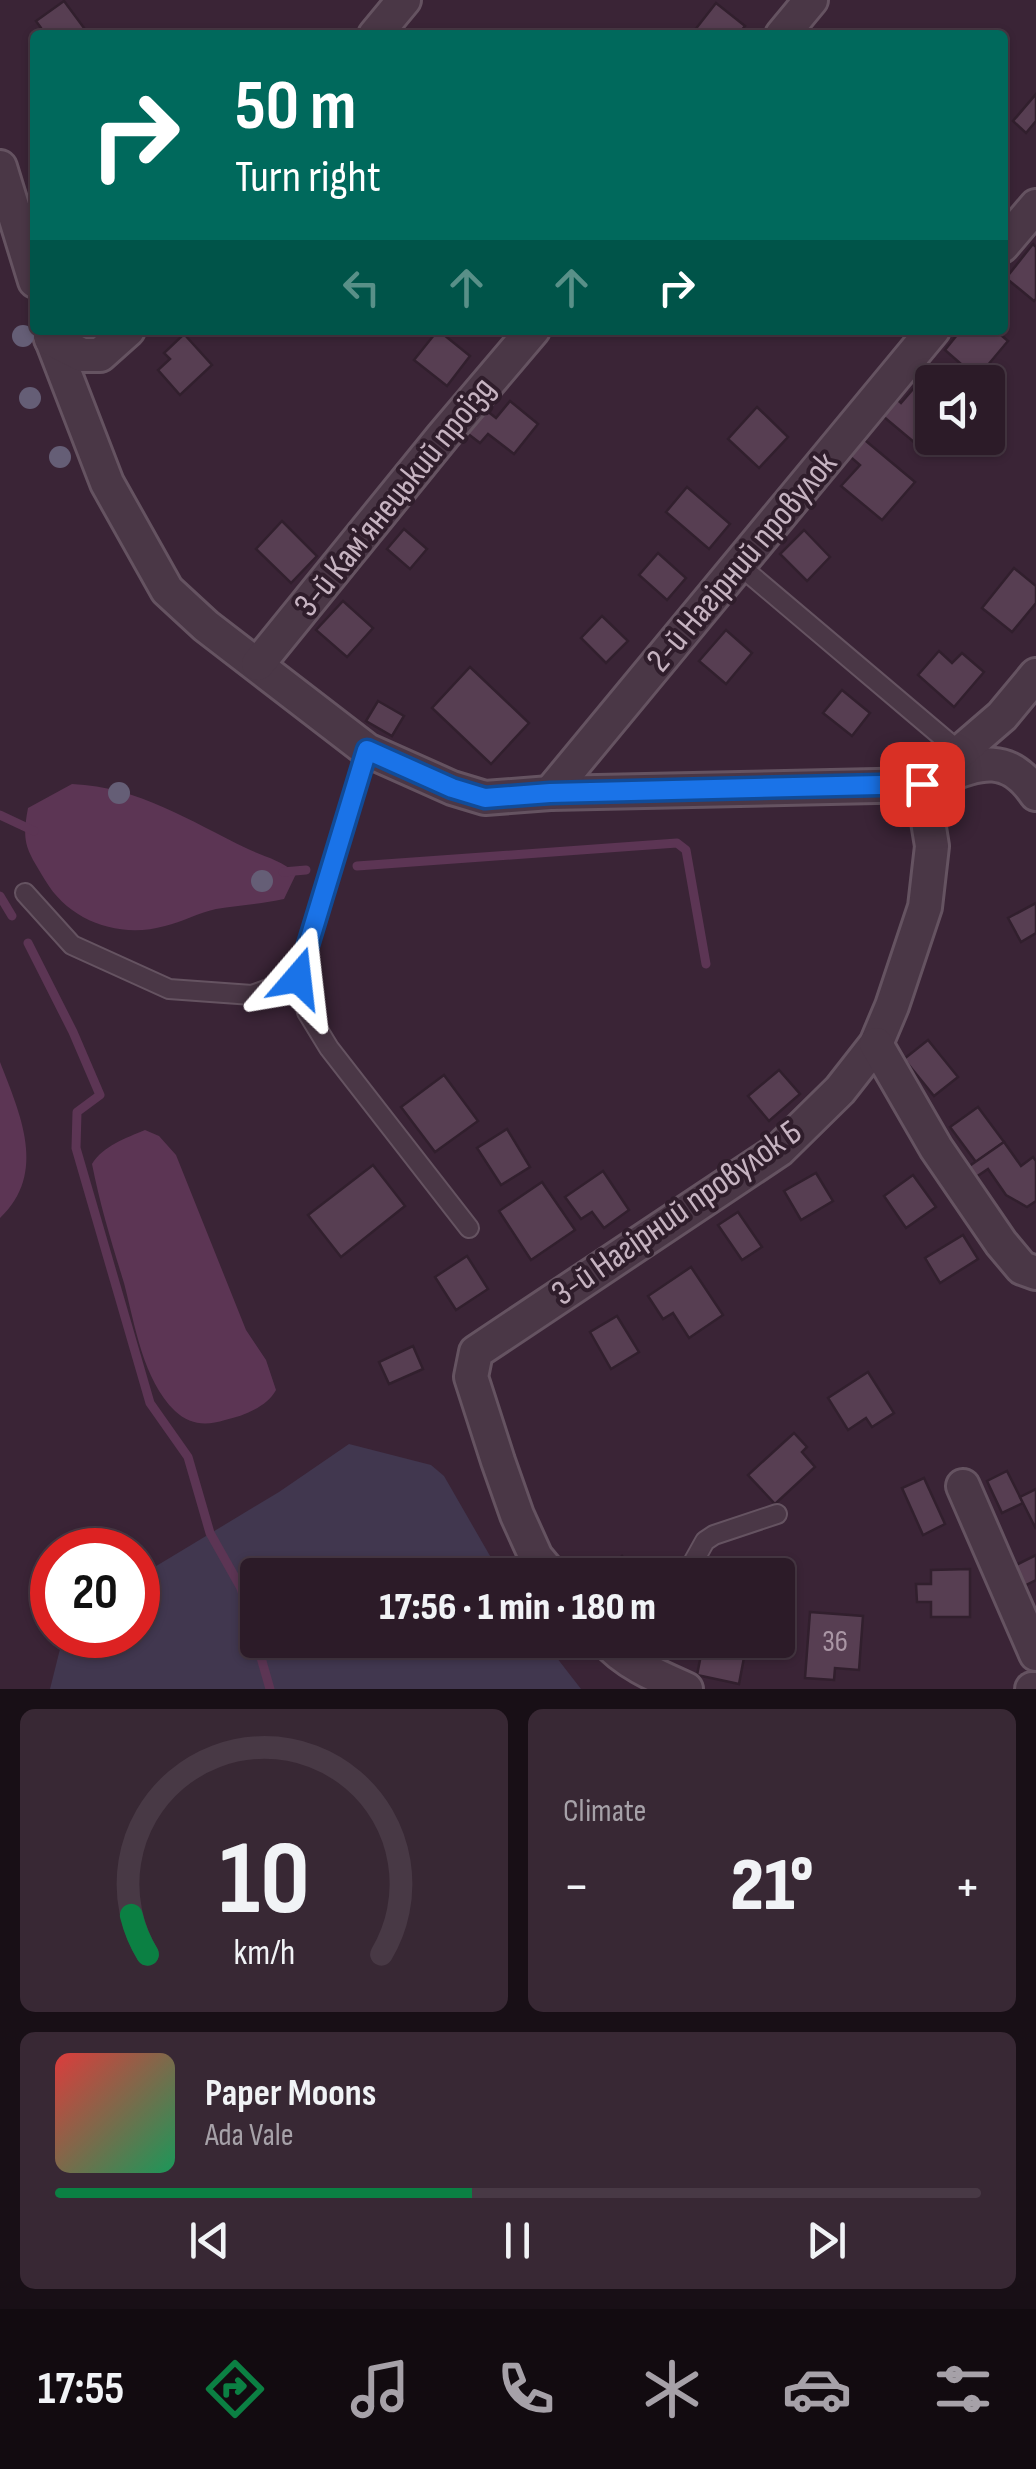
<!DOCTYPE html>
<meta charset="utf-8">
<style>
body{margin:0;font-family:"Sofia Sans Condensed",sans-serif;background:#382834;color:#f1f3f6;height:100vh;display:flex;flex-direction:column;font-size:38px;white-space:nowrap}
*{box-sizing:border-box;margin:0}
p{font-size:32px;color:#a6a1a8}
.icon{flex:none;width:55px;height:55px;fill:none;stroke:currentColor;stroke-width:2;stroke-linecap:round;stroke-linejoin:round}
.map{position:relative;height:1689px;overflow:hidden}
.side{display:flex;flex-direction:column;gap:20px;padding:20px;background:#180f16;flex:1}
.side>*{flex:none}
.guide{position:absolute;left:30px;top:30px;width:978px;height:305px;border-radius:10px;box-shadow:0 2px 8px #0004,0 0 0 2px #483945;background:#00695c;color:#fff;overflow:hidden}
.controls{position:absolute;left:915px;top:365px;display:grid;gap:20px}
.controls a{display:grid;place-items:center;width:90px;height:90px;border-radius:10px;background:#2c1b28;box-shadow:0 2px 8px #0004,0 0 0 2px #483945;font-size:50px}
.speed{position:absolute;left:30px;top:1528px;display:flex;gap:20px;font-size:50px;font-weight:700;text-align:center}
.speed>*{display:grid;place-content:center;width:130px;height:130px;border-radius:50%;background:#2c1b28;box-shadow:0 2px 8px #0004,0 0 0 2px #483945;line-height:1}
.speed .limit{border:15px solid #d22;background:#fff;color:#111}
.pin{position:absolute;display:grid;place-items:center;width:85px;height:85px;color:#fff;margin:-42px;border-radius:20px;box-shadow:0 5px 15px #0006}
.me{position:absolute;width:110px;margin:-55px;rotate:17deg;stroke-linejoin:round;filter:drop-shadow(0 0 8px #0008)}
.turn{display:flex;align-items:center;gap:35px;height:210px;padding:0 40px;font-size:45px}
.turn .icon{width:130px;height:130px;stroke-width:2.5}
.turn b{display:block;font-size:70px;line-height:85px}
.lanes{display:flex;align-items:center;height:95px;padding:0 40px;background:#0003;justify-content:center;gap:50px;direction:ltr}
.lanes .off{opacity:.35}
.big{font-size:75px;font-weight:800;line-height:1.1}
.side .widget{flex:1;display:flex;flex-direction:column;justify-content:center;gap:15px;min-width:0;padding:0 35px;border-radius:15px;background:#382834}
.side .dial{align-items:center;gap:0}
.dial svg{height:260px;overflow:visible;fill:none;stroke:#483945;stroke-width:7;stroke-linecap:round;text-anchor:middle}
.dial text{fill:#f1f3f6;stroke:none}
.song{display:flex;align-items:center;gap:30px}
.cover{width:120px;height:120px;border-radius:15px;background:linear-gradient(135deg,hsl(0 70% 55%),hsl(150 70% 35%))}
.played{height:10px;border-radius:5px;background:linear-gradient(90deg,#0b8043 45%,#483945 45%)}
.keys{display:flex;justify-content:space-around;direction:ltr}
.heat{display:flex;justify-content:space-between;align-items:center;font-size:55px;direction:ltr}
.side .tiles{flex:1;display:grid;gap:20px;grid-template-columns:1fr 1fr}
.widget:last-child{grid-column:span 2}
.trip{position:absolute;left:240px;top:1558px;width:555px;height:100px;border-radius:10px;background:#2c1b28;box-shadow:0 2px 8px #0004,0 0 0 2px #483945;font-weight:800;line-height:100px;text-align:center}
.tab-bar{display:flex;height:160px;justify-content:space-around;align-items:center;background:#120b10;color:#a6a1a8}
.tab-bar .icon{width:70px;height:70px}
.tab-bar .selected{color:#0b8043}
.tab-bar b{font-size:45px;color:#f1f3f6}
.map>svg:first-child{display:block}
</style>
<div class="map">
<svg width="1036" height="1689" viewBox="0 0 1036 1689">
<rect width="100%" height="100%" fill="#3a2436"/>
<!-- green -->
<path fill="#41374f" d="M349,1444l82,21 13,11 57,99h-243v65h285l38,49h-531l10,-40 6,-14h72v-58l141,-85z"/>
<!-- water -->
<g fill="#5c3554">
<path d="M72,784c68,3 117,37 176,65 17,8 34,11 48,25l-12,25c-22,5 -45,6 -68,10 -18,4 -34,13 -51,17 -46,13 -96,-5 -120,-46 -18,-30 -24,-36 -17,-72z"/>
<path d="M0,1062c20,52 48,111 0,156z"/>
<path d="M145,1130l14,6 17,19 70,175 20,30 10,30c-9,17 -33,26 -51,30 -19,6 -35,5 -50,-9 -32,-31 -40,-86 -51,-128 -12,-39 -24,-78 -32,-119 11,-18 34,-26 53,-34z"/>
</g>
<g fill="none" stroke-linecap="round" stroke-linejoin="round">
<!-- stream -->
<g stroke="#5c3554" stroke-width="9">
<path d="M0,815l34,16"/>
<path d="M357,866l320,-23 9,7 20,114"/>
<path d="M283,872l23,-2"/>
<path d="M0,896l12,20"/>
<path d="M28,943l45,89 27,63 -23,17 -1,36 74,255 38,54 22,76 31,55 29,101"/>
</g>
</g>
<!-- building -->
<g fill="#573e52" stroke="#311f2d" stroke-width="2.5">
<path d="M64,1l23,31 -4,3h-37l-10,-14z"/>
<path d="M716,3l29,23 -7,9h-47z"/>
<path d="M1036,94v27l-10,12 -13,-12z"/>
<path d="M1033,244l3,3v52l-2,2 -28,-23z"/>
<path d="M438,330l32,26 -23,30 -33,-26z"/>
<path d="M961,330h34l13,11 -31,37 -32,-28z"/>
<path d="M184,334l28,31 -32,30 -22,-25 12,-11 -6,-6z"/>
<path d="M926,374l10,8h-4v52l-11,14 -43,-36 14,-17 9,8z"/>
<path d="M510,401l28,23 -24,30 -26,-20 -8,9 -17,-13 19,-23 14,11z"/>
<path d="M757,407l31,30 -29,31 -31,-29z"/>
<path d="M860,436l55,46 -33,38 -41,-34 19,-21 -14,-12z"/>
<path d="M687,487l43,37 -21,25 -43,-37z"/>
<path d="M282,521l35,35 -26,27 -35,-34z"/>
<path d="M404,529l23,20 -17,20 -23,-20z"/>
<path d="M804,530l26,27 -23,24 -27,-27z"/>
<path d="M658,553l28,25 -19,22 -28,-25z"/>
<path d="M1014,568l22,18v17l-24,29 -30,-24z"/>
<path d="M343,601l30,27 -26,29 -31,-27z"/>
<path d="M602,616l26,25 -22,22 -25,-25z"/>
<path d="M726,630l26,23 -26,31 -27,-23z"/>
<path d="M939,651l13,12 10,-10 22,19 -30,35 -36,-32z"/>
<path d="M470,667l59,56 -38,41 -59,-56z"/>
<path d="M842,690l28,23 -18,23 -29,-23z"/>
<path d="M378,701l26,15 -12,20 -26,-15z"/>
<path d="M1036,903v30l-15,9 -13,-24z"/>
<path d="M928,1040l30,37 -24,19 -30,-37z"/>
<path d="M779,1070l21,24 -31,27 -21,-25z"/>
<path d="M444,1075l34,46 -43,31 -34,-45z"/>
<path d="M978,1107l26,35 -28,20 -26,-35z"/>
<path d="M507,1129l23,38 -29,18 -24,-37z"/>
<path d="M1004,1142l17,24 12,-9 3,4v40l-9,6 -21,-12 -18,-26 -12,8 -8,-10z"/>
<path d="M373,1165l32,41 -64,51 -33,-42z"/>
<path d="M603,1171l26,39 -25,18 -12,-16 -11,7 -16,-22z"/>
<path d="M816,1173l17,28 -32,19 -17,-29z"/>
<path d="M913,1175l23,32 -30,21 -22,-32z"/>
<path d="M542,1182l33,48 -44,30 -32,-49z"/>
<path d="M738,1212l24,35 -20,13 -24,-35z"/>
<path d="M963,1235l15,24 -38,24 -15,-25z"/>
<path d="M467,1256l21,33 -32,21 -21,-33z"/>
<path d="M691,1267l32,48 -34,23 -16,-25 -10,6 -15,-23z"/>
<path d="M617,1316l22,36 -28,17 -21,-37z"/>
<path d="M413,1346l10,23 -34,15 -10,-22z"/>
<path d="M868,1372l26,41 -22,14 -6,-9 -18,12 -20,-32z"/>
<path d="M794,1433l13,14 -5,5 13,15 -40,37 -27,-29z"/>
<path d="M1007,1471l16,32 -21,10 -15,-32z"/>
<path d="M924,1478l21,46 -22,11 -21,-47z"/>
<path d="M1036,1489v40l-16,-32z"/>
<path d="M1036,1555v25l-12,6 -10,-20z"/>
<path d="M622,1556l18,19h-39z"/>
<path d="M970,1569v48h-39v-15h-14l-1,-18h15v-14z"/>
<path d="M810,1612l53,4 -4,54 -24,-2 -1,12 -29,-2z"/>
<path d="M704,1640l42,7 -7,37 -42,-9z"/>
</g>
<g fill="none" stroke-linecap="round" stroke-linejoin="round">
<defs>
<g id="lane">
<path d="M739,565l221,187"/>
<path d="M367,750l-69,228 9,34 22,36 140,180"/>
<path d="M25,893l47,52 97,44 83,6 46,-17"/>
<path d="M686,1575l19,-34 9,-6 63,-21"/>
<path d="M636,1663l13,-23"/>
</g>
<g id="street">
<path d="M375,35l29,-35"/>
<path d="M782,35l29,-35"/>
<path d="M0,167l35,114"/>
<path d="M1002,246l34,-40"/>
<path d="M48,330l59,153 60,107 39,36 161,124 85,38 33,10 65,-5 372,-8 10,61 -7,61 -33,99 -16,38 -36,46 -61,60 -303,202 -5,25 27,84 19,54 19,42 15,18"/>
<path d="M51,339l31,16h18l28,-25"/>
<path d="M258,664l185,-228 90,-106"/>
<path d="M940,778c41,-16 68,-25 96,16"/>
<path d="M922,785l80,-69 34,-41"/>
<path d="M550,793l383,-463"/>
<path d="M876,1044l60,104 65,95 21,25 14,5"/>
<path d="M963,1486l73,168"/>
<path d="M606,1640c19,23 53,37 80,49"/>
<path d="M1032,1689h4"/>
</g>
</defs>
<!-- lane casing -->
<use href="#lane" stroke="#655361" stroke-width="22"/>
<!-- street casing -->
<use href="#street" stroke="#655361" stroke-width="38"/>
<!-- lane -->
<use href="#lane" stroke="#4a3746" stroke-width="18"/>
<!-- street -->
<use href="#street" stroke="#4a3746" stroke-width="32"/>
</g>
<!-- trees -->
<g fill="#655e76">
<circle cx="23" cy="336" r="11"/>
<circle cx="30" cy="398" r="11"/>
<circle cx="60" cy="457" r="11"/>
<circle cx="119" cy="793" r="11"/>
<circle cx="262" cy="881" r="11"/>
</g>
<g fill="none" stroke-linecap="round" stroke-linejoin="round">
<defs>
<path id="route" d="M298,978l69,-228 85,38 33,10 65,-5 372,-9"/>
</defs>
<!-- route casing -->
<use href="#route" stroke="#114b97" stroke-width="25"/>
<!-- route -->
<use href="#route" stroke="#1a73e8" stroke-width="18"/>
</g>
<g text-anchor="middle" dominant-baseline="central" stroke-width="8" stroke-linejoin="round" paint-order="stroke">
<!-- number labels -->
<g font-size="30" fill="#aa96a5">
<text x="835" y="1642">36</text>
</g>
<!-- street labels -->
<g font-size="35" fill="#c6b3c1" stroke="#2f1d2b">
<text transform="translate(395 497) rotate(-51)">3-й Камʼянецький проїзд</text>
<text transform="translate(742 562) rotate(-50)">2-й Нагірний провулок</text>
<text transform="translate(677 1213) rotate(-35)">3-й Нагірний провулок Б</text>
</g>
</g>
</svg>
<div class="controls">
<a><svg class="icon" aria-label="sound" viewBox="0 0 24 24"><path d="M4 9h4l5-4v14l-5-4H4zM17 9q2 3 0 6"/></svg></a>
</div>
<div class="speed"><div class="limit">20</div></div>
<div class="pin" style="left:922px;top:784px;background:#d93025"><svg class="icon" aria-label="arrive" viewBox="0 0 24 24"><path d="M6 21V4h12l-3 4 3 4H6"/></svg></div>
<svg class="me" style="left:298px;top:978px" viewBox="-20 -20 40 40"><path d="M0-17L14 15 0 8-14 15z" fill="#1a73e8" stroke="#fff" stroke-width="4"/></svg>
<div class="trip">17:56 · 1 min · 180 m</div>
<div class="guide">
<div class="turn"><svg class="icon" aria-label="right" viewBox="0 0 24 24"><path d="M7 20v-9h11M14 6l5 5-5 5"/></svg><div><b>50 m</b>Turn right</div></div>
<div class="lanes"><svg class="icon off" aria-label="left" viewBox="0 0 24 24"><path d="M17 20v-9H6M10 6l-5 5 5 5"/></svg><svg class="icon off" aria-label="ahead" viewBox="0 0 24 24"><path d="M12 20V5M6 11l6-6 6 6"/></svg><svg class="icon off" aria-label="ahead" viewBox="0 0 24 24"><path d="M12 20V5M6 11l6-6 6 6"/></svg><svg class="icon" aria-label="right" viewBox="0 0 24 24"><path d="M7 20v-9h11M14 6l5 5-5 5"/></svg></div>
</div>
</div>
<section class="side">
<div class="tiles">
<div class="widget dial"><svg viewBox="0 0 100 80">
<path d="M14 69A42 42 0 1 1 86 69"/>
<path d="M14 69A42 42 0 0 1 9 57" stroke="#0b8043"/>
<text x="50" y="56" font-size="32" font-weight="700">10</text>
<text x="50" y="72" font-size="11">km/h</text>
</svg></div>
<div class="widget"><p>Climate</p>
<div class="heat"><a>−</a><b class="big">21°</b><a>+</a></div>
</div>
<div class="widget">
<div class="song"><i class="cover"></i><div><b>Paper Moons</b><p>Ada Vale</p></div></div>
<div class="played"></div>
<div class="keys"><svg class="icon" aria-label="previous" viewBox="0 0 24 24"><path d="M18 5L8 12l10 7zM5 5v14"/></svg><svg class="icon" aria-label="pause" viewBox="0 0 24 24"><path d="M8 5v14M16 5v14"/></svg><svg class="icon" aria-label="next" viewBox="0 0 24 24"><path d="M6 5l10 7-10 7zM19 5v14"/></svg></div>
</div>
</div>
</section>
<nav class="tab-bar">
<b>17:55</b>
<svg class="icon selected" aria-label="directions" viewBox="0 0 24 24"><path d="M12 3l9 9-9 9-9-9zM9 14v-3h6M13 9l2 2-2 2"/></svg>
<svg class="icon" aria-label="music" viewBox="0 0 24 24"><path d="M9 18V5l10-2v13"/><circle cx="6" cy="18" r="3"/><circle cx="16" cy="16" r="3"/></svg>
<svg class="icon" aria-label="phone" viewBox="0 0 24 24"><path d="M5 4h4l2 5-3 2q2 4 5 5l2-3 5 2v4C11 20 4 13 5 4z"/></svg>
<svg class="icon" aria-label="climate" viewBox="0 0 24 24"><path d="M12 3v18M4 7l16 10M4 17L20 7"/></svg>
<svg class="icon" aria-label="car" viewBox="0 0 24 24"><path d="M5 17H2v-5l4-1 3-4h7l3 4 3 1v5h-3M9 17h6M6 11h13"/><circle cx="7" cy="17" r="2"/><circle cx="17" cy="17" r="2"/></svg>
<svg class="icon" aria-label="filters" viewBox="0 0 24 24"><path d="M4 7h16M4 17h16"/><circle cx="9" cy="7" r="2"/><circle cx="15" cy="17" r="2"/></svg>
</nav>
